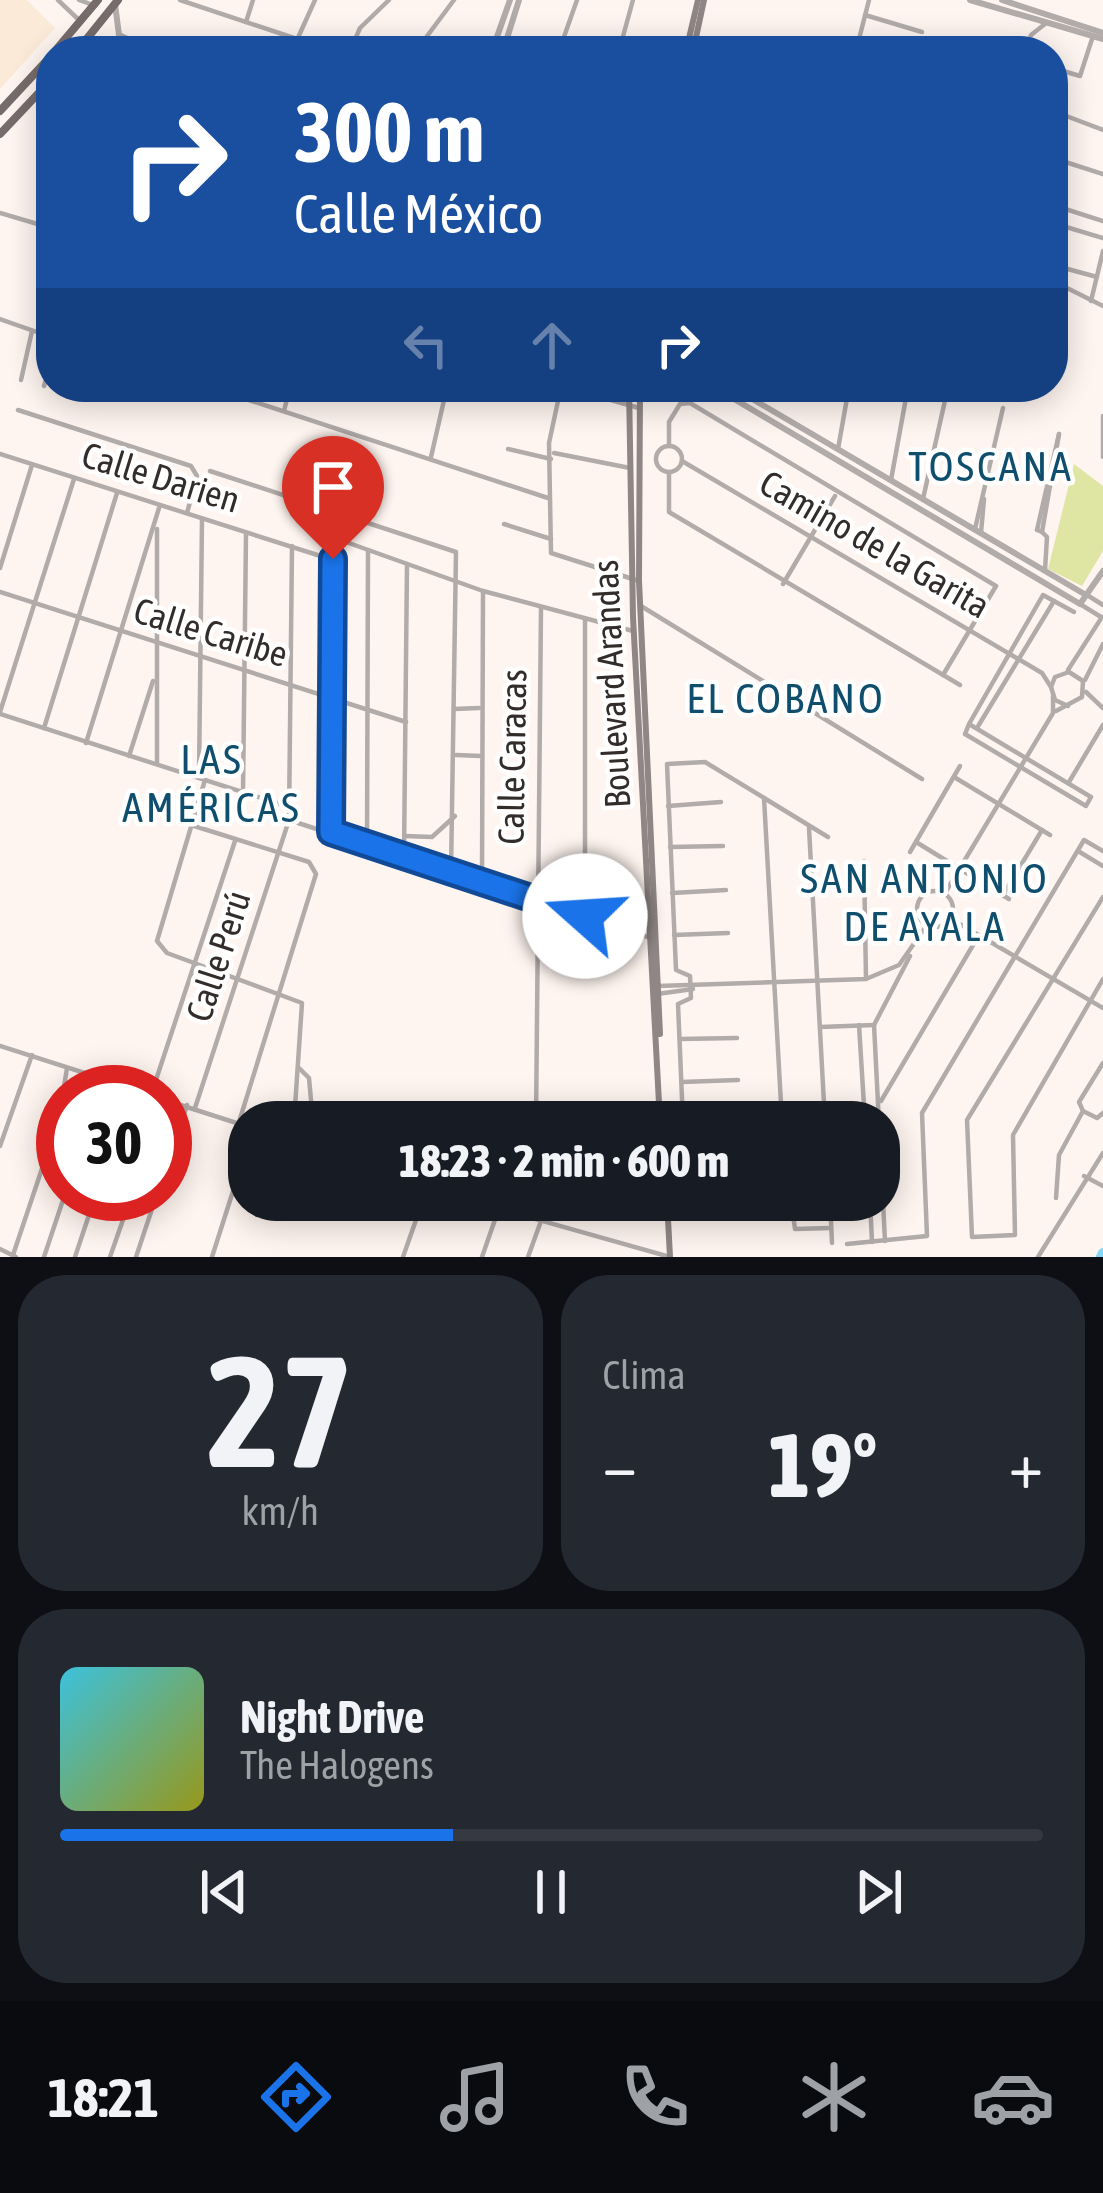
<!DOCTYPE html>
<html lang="es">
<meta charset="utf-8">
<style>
body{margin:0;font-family:"Asap Condensed",sans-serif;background:#242831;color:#f1f3f6;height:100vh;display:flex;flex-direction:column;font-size:45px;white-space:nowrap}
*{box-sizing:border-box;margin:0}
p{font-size:39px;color:#9ea1a6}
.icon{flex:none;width:66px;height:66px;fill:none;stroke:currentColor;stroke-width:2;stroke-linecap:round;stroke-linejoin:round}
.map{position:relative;height:1257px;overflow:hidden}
.panel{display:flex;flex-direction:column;gap:18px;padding:18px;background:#0d0f14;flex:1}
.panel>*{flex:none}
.hud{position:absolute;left:36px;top:36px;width:1032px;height:366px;border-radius:48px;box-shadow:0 6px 30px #0003;background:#1a4fa0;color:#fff;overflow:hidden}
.speed{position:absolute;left:36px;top:1065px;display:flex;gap:24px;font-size:60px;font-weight:700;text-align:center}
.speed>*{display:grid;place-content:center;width:156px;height:156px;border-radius:50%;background:#171b24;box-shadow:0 6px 30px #0003;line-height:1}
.speed .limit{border:18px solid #d22;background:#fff;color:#111}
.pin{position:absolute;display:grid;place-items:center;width:102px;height:102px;color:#fff;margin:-123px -51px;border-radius:50% 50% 50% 0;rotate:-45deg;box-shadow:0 0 12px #0007}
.pin .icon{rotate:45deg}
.me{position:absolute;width:132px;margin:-66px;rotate:289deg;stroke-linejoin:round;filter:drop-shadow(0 0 9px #0008)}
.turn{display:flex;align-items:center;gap:42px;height:252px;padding:0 60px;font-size:54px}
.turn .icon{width:156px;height:156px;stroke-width:2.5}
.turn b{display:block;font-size:84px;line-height:102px}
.lanes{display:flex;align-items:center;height:114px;padding:0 60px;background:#0003;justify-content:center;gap:60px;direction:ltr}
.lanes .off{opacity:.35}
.big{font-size:90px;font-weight:800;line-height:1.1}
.panel .widget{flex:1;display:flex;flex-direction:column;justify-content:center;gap:18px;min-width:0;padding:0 42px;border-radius:48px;background:#242831}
.panel .dial{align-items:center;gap:0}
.dial b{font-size:156px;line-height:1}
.song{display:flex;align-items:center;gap:36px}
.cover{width:144px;height:144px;border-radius:18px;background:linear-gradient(135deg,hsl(190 70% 55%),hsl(60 70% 35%))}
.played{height:12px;border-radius:6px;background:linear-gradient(90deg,#1a73e8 40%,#363941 40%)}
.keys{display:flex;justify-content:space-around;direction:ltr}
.heat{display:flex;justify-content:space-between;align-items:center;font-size:66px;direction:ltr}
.panel .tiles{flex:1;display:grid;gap:18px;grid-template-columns:1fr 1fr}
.widget:last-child{grid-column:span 2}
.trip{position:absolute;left:228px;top:1101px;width:672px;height:120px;border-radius:48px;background:#171b24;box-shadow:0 6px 30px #0003;font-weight:800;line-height:120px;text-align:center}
.tab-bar{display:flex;height:192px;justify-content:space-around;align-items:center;background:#090b0e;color:#9ea1a6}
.tab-bar .icon{width:84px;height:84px}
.tab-bar .active{color:#1a73e8}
.tab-bar b{font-size:54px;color:#f1f3f6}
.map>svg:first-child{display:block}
</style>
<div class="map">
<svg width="1103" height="1257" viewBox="0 0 1103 1257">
<rect width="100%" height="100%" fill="#fff5f0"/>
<!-- education -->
<path fill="#fcead9" d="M0,0h27l28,28 -55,61z"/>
<!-- green -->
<path fill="#dfe6a4" d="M1074,464l29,22v65l-21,35 -34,-17z"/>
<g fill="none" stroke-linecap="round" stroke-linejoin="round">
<!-- river -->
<path stroke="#84d8f7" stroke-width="10" d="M1101,1257l2,-4"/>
<!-- minor -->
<g stroke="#b1abaa" stroke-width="4.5">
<path d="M58,0l22,21"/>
<path d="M79,0l14,5"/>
<path d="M180,0l117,39"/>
<path d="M865,15l57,17"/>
<path d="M246,22l7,-22"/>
<path d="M988,50l4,1"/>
<path d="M292,51l23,-51"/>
<path d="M350,51l10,-23 29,-28"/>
<path d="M416,51l38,-51"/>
<path d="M559,51l18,-51"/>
<path d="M619,51l14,-51"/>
<path d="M856,51l13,-51"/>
<path d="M1026,51l5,-16 14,-11"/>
<path d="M1053,68l27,8 13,-40"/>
<path d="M1053,111l50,19"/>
<path d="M1053,158l50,16"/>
<path d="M1053,205l50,16"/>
<path d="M0,213l51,15"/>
<path d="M1053,223l50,15"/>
<path d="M1053,265l44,12"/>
<path d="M1053,281l50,25"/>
<path d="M1091,301l12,-50"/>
<path d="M0,319l51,18"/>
<path d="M21,380l11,-49"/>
<path d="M44,386l7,-24"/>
<path d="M209,387l339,111"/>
<path d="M561,387l-12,56 2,110 88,28"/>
<path d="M565,387l74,21"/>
<path d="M823,387l8,5"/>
<path d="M18,410l173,56 6,10 -10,37"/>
<path d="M284,411l6,-24"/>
<path d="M1103,416v41"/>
<path d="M669,446v-24l11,-18 10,-1 306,183 -53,89"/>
<circle cx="669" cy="459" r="13"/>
<path d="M508,449l43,10"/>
<path d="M838,449l11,-62"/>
<path d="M554,453l76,15"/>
<path d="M0,454l330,105 16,-17 137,49 150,40"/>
<path d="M431,457l16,-70"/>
<path d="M682,461l360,212 9,14"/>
<path d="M210,471l246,81 -5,320"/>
<path d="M669,472v40l291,173"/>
<path d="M891,480l17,-93"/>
<path d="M923,499l25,-112"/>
<path d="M504,524l47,15"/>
<path d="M157,529v234"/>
<path d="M975,529l28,-121"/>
<path d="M1042,532l-5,-2 22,-96"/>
<path d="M981,533l3,-34"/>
<path d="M0,568l32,-103"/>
<path d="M1045,570l2,-33 -5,-5 17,-98"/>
<path d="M783,584l52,-88"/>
<path d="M0,592l406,130"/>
<path d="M1087,595l16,10"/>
<path d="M1080,604l21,13"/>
<path d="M641,606l281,173"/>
<path d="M585,620v295"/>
<path d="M1068,670l34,-53"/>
<path d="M1085,680l18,-36"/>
<path d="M1086,692l17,16"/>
<path d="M454,709l25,-1"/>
<path d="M1056,711l26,-14 1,-16 -14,-9 -14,5 -4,10 4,13 13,6"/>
<path d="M0,712l74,-233"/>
<path d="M0,714l289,93"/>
<path d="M969,724l122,73 -5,9 -121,-72 4,-10 74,-129 31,17"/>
<path d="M44,728l73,-235"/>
<path d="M977,728l77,-127"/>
<path d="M86,743l73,-235"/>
<path d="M456,755l25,1"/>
<path d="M129,756l24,-75"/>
<path d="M199,777l3,-258"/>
<path d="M954,777l96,58"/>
<path d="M205,780l-48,161 10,12 135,50 -8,119"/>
<path d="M1069,782l34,-57"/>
<path d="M243,792l3,-258"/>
<path d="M764,798l18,324"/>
<path d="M668,806l53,-4"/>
<path d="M289,820l359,117"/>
<path d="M191,825l118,37 7,12 -77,248"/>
<path d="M809,828l16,294"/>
<path d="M331,832l2,-273"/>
<path d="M405,836l27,1 23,-21"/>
<path d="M916,842l93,57"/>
<path d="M367,844l1,-294"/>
<path d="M670,847l53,-1"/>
<path d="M1078,851l25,15"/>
<path d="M910,852l50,-86"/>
<path d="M404,856l3,-292"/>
<path d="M864,861l2,118"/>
<path d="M482,879l1,-288"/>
<circle cx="935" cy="909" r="18"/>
<path d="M672,893l54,-3"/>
<path d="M945,893l108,-180v-17"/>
<path d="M1003,895l39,-65"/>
<path d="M1103,897l-136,223 5,117 43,-2 -2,-100 90,-156"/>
<path d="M951,919l152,89"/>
<path d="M674,935l54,-2"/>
<path d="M658,986l208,-7 33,-14 28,-40"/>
<path d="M657,994l36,-5"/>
<path d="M859,1025l6,97"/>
<path d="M874,1025l11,216"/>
<path d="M874,1025l36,-69"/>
<path d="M820,1027l54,-2"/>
<path d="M680,1039l57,-1"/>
<path d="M0,1046l144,46"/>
<path d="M299,1068l10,10 4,44"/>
<path d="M682,1082l56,-2"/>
<path d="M152,1092l83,-251"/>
<path d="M165,1100l84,27"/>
<path d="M881,1101l98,-166"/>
<path d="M195,1108l94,-288 3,-274"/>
<path d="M1083,1111l14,7 6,-5"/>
<path d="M536,1122l5,-514"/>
<path d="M683,1122l-5,-118 13,-6 -1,-22 -14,-6 -9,-206 38,-2 123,75"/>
<path d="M730,1122h10"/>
<path d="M0,1146l32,-91"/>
<path d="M165,1172l22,-67"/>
<path d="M1084,1176l19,10"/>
<path d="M1056,1198l3,-43 24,-44 -4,-9 24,-39"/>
<path d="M468,1200l202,57"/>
<path d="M791,1200l4,29 36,-1"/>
<path d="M830,1200l2,43"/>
<path d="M870,1200l2,42"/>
<path d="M536,1219v-19"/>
<path d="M847,1244l80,-8 -5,-123 162,-273 19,11"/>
<path d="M0,1249l16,8"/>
<path d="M13,1255l46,-137 8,-50"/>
<path d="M44,1257l21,-63"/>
<path d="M75,1257l21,-63"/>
<path d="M110,1257l22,-63"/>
<path d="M136,1257l21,-63"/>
<path d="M212,1257l37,-116"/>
<path d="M403,1257l20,-57"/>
<path d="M482,1257l16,-46"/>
<path d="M528,1257l13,-36"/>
<path d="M1038,1257l65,-104"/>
</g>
<!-- tertiary -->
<g stroke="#b1abaa" stroke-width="6">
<path d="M970,0l133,39"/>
<path d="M1002,0l101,33"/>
<path d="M115,4l4,31 33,16"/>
<path d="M106,51h9"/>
<path d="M492,51l18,-51"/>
<path d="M503,51l16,-51"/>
<path d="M714,387l366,217 23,-33"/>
<path d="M732,387l354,208"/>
</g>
<!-- secondary -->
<g stroke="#8f8685" stroke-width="6">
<path d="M686,51l12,-51"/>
<path d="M693,51l11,-51"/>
<path d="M629,387l4,230 27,505"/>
<path d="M640,387l-1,194 21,453"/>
<path d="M667,1200l3,57"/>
</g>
<!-- primary -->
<g stroke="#776c6b" stroke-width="8">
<path d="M55,51l43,-51"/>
<path d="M77,51l41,-51"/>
<path d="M0,111l51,-55"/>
<path d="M0,134l51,-54"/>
</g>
</g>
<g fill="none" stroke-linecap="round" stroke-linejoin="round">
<defs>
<path id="route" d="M333,559l-2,273 254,84"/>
</defs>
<!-- route casing -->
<use href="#route" stroke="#114b97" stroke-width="30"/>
<!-- route -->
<use href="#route" stroke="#1a73e8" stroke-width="21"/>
</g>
<g text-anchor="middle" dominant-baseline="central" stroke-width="9" stroke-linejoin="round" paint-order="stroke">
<!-- street labels -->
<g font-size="36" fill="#322d2b" stroke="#fff">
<text transform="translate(161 477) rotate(17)">Calle Darien</text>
<text transform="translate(875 544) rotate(30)">Camino de la Garita</text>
<text transform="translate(211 632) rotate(17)">Calle Caribe</text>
<text transform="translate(611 684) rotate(-93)">Boulevard Arandas</text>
<text transform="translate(512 757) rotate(-89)">Calle Caracas</text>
<text transform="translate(218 956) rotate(-72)">Calle Perú</text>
</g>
<!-- quarter labels -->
<g font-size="42" letter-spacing="3" fill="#0f4e6d" stroke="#fff">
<text x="991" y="466">TOSCANA</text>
<text x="786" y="698">EL COBANO</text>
<text x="212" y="759">LAS<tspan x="212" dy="48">AMÉRICAS</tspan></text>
<text x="925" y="878">SAN ANTONIO<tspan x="925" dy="48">DE AYALA</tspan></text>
</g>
</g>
</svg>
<div class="speed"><div class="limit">30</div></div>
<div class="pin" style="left:333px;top:559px;background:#d93025"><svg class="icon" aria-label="arrive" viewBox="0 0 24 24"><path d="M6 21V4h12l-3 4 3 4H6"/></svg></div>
<svg class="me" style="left:585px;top:916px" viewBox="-20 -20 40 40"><circle r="19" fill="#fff"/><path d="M0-13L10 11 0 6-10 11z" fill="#1a73e8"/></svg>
<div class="trip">18:23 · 2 min · 600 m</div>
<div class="hud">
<div class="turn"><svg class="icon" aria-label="right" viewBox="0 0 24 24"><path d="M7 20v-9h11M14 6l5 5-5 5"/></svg><div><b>300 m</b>Calle México</div></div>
<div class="lanes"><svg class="icon off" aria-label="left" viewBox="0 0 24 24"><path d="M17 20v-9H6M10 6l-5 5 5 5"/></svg><svg class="icon off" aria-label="ahead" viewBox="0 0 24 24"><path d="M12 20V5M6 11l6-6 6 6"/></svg><svg class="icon" aria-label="right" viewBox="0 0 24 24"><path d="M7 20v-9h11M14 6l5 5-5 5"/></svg></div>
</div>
</div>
<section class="panel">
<div class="tiles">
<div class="widget dial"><b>27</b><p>km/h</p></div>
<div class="widget"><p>Clima</p>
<div class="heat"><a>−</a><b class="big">19°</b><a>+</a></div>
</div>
<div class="widget">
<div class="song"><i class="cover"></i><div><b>Night Drive</b><p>The Halogens</p></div></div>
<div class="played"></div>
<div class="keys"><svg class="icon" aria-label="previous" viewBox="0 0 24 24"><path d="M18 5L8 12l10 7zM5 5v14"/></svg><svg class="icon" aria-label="pause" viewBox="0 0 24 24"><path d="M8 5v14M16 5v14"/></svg><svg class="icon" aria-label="next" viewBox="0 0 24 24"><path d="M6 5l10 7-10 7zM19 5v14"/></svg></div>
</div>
</div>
</section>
<nav class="tab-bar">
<b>18:21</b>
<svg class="icon active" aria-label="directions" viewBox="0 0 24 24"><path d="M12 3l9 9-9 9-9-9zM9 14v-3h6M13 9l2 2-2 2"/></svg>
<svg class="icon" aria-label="music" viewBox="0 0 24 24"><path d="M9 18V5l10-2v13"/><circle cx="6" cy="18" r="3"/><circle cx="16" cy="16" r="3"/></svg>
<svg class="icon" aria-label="phone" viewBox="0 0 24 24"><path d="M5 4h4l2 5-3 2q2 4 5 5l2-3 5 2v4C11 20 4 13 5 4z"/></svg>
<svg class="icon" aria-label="climate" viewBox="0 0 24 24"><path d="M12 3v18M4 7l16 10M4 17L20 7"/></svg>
<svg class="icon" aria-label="car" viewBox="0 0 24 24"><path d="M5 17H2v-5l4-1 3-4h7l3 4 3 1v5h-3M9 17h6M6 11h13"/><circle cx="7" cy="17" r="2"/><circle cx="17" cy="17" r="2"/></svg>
</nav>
